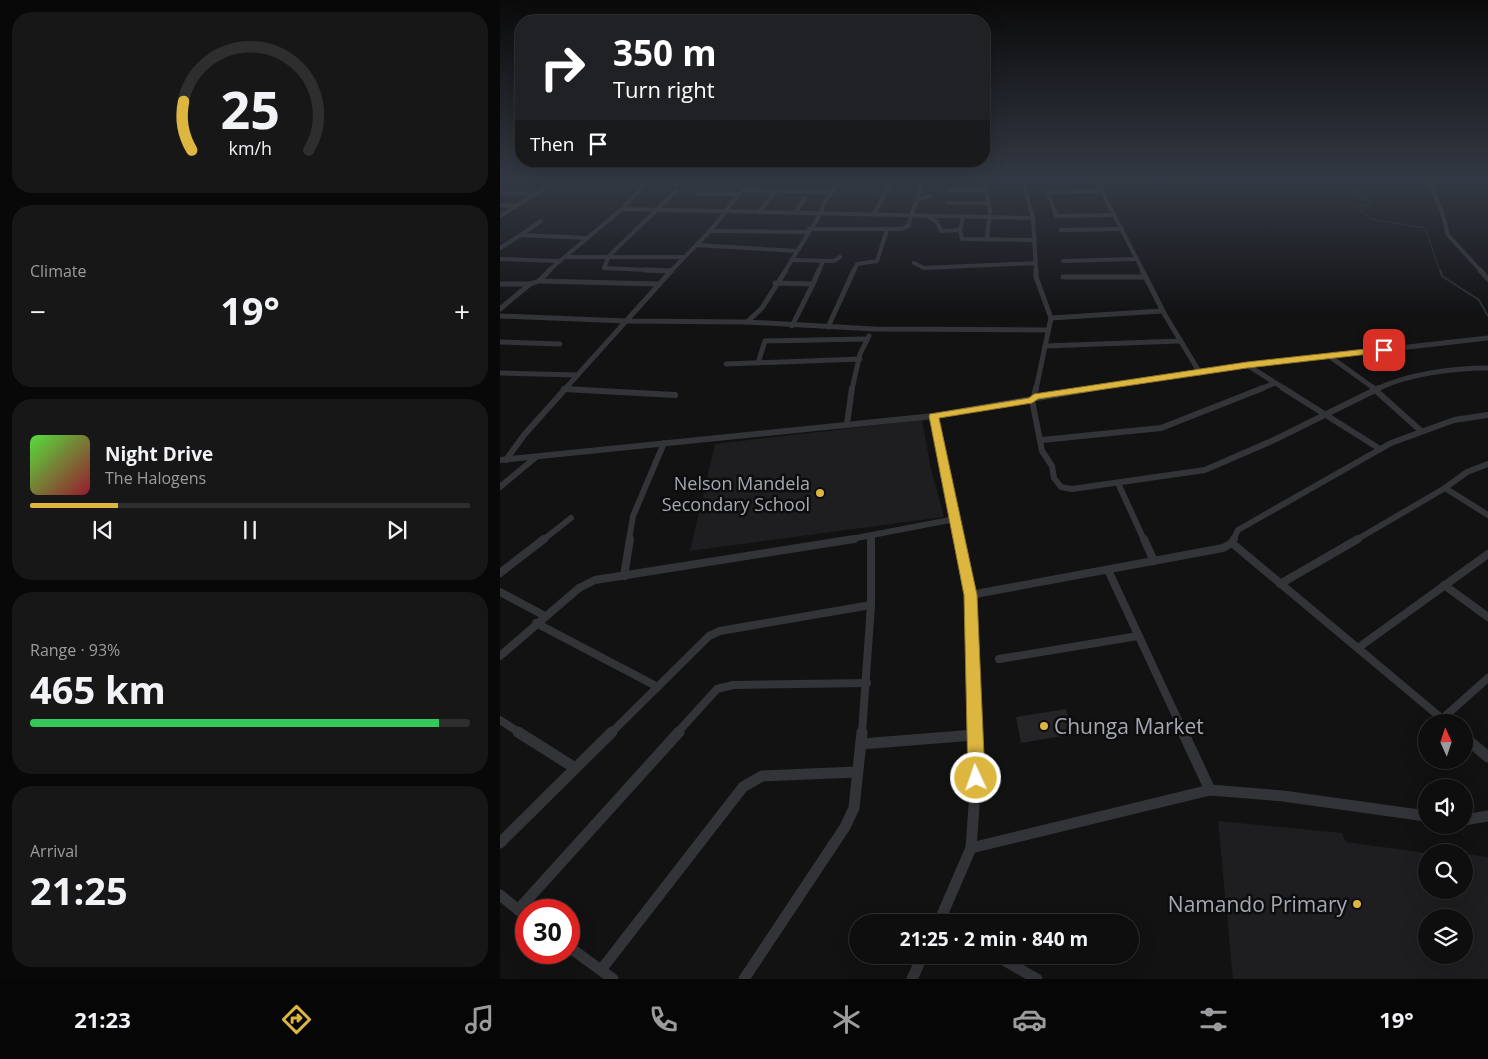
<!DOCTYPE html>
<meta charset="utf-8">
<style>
body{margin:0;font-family:"Open Sans",sans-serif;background:#171717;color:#f1f3f6;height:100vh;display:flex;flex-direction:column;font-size:19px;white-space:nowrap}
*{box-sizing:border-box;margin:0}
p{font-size:16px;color:#9b9c9e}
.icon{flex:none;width:28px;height:28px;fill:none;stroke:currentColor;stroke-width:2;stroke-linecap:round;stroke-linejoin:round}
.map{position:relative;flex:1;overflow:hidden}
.panel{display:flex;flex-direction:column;gap:12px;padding:12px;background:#080808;width:500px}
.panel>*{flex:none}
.guide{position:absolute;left:15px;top:15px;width:475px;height:152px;border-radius:20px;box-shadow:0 5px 20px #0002,0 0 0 1px #2e2e2e;background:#202124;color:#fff;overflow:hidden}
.needle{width:32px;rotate:357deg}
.fabs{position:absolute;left:918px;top:714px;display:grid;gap:10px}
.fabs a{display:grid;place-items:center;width:55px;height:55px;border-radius:50%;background:#0e0e0e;box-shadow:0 5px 20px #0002,0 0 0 1px #2e2e2e;font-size:25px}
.speed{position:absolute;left:15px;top:899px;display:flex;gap:10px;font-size:25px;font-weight:700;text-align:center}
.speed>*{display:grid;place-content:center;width:65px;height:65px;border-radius:50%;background:#0e0e0e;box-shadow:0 5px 20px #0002,0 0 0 1px #2e2e2e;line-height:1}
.speed .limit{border:8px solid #d22;background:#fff;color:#111}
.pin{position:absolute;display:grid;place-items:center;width:42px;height:42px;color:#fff;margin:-21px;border-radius:10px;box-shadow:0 2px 8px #0006}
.me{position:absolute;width:55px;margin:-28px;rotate:357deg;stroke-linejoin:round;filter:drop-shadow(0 0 4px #0008)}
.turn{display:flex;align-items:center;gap:18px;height:105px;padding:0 15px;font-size:22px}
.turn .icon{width:65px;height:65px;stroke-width:2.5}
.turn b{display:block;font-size:35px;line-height:42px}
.then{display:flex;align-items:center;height:48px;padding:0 15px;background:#0003;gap:10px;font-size:19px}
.big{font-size:38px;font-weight:700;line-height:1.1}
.panel .card{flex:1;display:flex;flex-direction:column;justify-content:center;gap:8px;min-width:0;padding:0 18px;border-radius:20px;background:#171717}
.panel .dial{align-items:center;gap:0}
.dial svg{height:130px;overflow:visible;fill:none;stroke:#2e2e2e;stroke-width:7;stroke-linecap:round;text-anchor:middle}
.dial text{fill:#f1f3f6;stroke:none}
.song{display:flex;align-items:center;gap:15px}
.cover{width:60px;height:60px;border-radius:8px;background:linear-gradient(135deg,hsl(110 70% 55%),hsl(350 70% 35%))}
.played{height:5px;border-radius:2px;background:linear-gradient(90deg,#ddb640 20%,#2e2e2e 20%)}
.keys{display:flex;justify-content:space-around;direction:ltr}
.heat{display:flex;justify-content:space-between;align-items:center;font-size:28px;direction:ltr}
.charge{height:8px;border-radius:4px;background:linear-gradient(90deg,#34c759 93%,#2e2e2e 0)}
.trip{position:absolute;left:349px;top:914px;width:290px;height:50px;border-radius:25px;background:#0e0e0e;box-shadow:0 5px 20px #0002,0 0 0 1px #2e2e2e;font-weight:700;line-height:50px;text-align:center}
.dock{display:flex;height:80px;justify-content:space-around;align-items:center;background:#060606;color:#9b9c9e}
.dock .icon{width:35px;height:35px}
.dock .current{color:#ddb640}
.dock b{font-size:22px;color:#f1f3f6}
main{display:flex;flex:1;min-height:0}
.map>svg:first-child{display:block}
</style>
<main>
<section class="panel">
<div class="card dial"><svg viewBox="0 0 100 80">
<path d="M14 69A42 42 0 1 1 86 69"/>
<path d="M14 69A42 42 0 0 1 9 39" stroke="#ddb640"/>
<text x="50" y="56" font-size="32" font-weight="700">25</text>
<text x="50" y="72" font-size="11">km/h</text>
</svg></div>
<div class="card"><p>Climate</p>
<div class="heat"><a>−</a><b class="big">19°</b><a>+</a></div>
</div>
<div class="card">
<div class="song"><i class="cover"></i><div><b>Night Drive</b><p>The Halogens</p></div></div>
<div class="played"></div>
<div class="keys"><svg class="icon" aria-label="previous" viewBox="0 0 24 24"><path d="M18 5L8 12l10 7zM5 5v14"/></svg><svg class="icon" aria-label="pause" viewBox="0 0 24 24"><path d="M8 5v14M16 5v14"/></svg><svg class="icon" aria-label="next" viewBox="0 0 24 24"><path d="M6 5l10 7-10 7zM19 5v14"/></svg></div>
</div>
<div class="card"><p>Range · 93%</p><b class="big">465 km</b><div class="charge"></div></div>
<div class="card"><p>Arrival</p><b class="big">21:25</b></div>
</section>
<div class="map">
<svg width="988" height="979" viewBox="0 0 988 979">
<rect width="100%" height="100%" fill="#121213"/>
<!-- built -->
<g fill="#1e1e20" fill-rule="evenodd">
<path d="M422,420l9,49 13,48 -254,34 25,-107z"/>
<path d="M718,821l124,12 4,9 80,11v37h38v-36l24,3v122h-255zM926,918h38v37h-38z"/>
</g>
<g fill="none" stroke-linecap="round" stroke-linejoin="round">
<!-- stream-far1 -->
<g stroke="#2a2f35" stroke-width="1">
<path d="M822,178l27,10 24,16 -16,3 14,12 54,9 15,43"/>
<path d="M0,180l5,-2"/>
</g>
<!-- stream -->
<path stroke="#2a2f35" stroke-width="2" d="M940,270l2,6 37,24 9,16"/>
</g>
<!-- building -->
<path fill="#252527" d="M566,709l7,25 -52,9 -5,-26z"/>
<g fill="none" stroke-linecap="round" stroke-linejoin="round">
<!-- minor-far4 -->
<g stroke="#333438" stroke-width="4">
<path d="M452,178h8"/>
<path d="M483,178l7,32 -3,29"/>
<path d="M522,178l11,40 3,53"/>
<path d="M595,178l48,93"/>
<path d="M926,178c7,10 21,44 21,56l34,37"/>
<path d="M598,184l92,-6"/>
<path d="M243,190l88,2"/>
<path d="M449,190h38"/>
<path d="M602,191l-54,1 8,24 58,-1"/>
<path d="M0,193l34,1"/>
<path d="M198,194h42"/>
<path d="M419,199l12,-3"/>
<path d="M448,203h41"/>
<path d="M0,205l15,1"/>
<path d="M122,209l411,9"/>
<path d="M259,212l15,-19"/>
<path d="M295,213l10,-15"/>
<path d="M374,214l17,-33 -12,-3"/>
<path d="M0,216l57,-35h90"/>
<path d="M429,217l8,5 4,9 19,-1"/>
<path d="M463,217l-3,13 2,9 73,1"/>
<path d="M309,229h93l7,-4c1,-15 11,-25 12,-39"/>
<path d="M561,230l61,-1"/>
<path d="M210,231l97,1"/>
<path d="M21,235l20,-14"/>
<path d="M196,245l101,6"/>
<path d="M0,248l21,-13 67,3"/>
<path d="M66,257h118"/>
<path d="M0,259l58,2"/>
<path d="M291,260l43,1 6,-4"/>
<path d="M563,261l73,-2"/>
<path d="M414,263l10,5 112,-5"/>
<path d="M48,271l74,-62 25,-28 102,1"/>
<path d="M171,271l-67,-3 5,-12 67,-65"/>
<path d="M171,271l39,-40 42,-53"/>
<path d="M285,271l36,-58 2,-8 19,-27"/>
<path d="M319,271l4,-10"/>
<path d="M354,271l3,-7 20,-3 10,-31"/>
</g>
<!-- minor-far3 -->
<g stroke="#333438" stroke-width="5">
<path d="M145,270l26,1"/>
<path d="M536,270v7l15,41 -15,71"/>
<path d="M642,270l23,45 35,58"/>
<path d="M980,270l8,9"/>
<path d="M563,277h83"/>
<path d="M39,281l119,3"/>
<path d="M275,283l38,1 -21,42"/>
<path d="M0,284h30"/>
<path d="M313,284l6,-14"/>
<path d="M0,309l30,-25 9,-3 11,-11"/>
<path d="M0,316l126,5 121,1 127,7 174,1"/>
<path d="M551,318l111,-7"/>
<path d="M247,322l15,-14 24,-38"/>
<path d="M328,327l26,-57"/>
<path d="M0,342l60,2"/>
<path d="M545,346l135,-5"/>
<path d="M829,356l46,33"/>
<path d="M258,363l7,-22 101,-2"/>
<path d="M226,364l134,-5"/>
<path d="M747,365l38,24"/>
<path d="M0,373l77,2"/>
<path d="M65,389l107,-119"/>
<path d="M352,389l8,-35 9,-18"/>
<path d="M587,389l160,-24 241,-27"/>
<path d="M760,389l15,-6"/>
<path d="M877,389c30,-15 77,-21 111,-21"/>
</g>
<!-- minor-far2 -->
<g stroke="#333438" stroke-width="6">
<path d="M783,388l97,61"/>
<path d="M873,388l48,43"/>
<path d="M64,389l111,6"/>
<path d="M534,397l2,-9"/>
<path d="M532,400l10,51 10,15 2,12 7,9 11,2 133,-19 69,-30 105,-52"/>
<path d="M434,416l25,124"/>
<path d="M347,424l5,-36"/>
<path d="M542,440l119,-12 102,-40"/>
<path d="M0,460l434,-44 161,-28"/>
<path d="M6,460l18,-25 42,-47"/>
<path d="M618,483l26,57"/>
<path d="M0,487l36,-30"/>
<path d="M945,488l43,27"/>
<path d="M371,536v4"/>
<path d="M43,540l28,-22"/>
<path d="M129,540l4,-24 31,-73"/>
<path d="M346,540l109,-21"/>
<path d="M733,540l5,-10 153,-87 63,-23 34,-5"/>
<path d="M856,540l89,-52 22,-16 21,-8"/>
</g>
<!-- minor-far1 -->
<g stroke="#333438" stroke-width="8">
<path d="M459,539l11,56 5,138"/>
<path d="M644,539l10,22"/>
<path d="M732,543l2,-4"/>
<path d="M608,570l76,163"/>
<path d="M0,573l44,-34"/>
<path d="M124,576l6,-37"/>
<path d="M780,584l78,-45"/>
<path d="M944,585l44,32"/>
<path d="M0,592l45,24"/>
<path d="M470,595l253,-47 9,-5 214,179"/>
<path d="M36,623l120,63"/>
<path d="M858,648l130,-94"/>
<path d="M0,656l79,-68 16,-8 259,-41"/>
<path d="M499,659l139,-23"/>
<path d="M942,719l46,-41"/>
<path d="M0,720l20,13"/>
<path d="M111,733l98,-97 11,-5 151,-26"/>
<path d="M177,733l40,-44 16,-4 134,-2"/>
<path d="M362,733l9,-128v-66"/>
</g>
<!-- minor -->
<g stroke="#333438" stroke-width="11">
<path d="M18,732l57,36"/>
<path d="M683,732l27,58"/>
<path d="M964,737l24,20"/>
<path d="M361,744l113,-9"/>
<path d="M964,820l24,-4"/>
<path d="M0,843l112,-111"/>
<path d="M471,848l239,-58 73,6 143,20"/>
<path d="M0,895l26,21"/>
<path d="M18,910l161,-178"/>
<path d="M439,922l32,-74 5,-70 -2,-46"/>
<path d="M69,947l44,32"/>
<path d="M495,955l42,24"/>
<path d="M101,970l142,-183 19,-11 95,-4"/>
<path d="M244,979l101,-152 9,-19 8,-76"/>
<path d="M412,979l11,-24"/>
</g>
</g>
<!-- sky -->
<linearGradient id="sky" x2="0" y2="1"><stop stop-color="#0a0a0a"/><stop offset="0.57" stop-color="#333944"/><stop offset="1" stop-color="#333944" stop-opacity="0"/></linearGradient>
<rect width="988" height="315" fill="url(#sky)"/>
<!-- route -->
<path fill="#ddb640" stroke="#90762a" d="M884,347l4,3 -1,2 -140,16 -209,31 -6,4 -93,15 38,177 8,183 -3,6 -6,2 -5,-2 -3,-6 -4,-183 -35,-179 1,-2 99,-16 5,-4 213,-32z"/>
<!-- markers -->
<g fill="#ddb640" stroke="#0d0d0e" stroke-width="2">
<circle cx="320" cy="493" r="5"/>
<circle cx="544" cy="726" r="5"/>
<circle cx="857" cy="904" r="5"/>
</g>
<g text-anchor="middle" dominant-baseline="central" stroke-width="5" stroke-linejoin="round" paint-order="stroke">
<!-- poi labels -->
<g font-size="18" fill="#a5a8b2" stroke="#0d0d0e" text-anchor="end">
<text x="310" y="483">Nelson Mandela<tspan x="310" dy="21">Secondary School</tspan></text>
</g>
<!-- near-poi labels -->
<g font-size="21" fill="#a5a8b2" stroke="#0d0d0e" text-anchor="start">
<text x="554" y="726">Chunga Market</text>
<text x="847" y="904" text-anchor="end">Namando Primary</text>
</g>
</g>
</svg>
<div class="fabs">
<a><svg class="needle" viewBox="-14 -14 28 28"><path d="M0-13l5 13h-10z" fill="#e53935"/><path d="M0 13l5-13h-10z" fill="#9b9c9e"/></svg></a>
<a><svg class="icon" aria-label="sound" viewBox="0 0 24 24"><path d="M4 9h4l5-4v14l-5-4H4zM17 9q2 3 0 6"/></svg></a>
<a><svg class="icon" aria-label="search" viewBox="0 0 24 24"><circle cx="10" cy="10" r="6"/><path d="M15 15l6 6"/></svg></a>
<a><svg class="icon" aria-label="layers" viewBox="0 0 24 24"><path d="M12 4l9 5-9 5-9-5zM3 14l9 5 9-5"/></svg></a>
</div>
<div class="speed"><div class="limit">30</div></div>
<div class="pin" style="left:884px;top:350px;background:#d93025"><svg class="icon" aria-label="arrive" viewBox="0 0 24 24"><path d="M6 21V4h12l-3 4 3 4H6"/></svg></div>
<svg class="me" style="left:476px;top:778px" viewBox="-20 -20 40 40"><circle r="17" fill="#ddb640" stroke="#fff" stroke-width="3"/><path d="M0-11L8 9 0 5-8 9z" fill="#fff"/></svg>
<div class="trip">21:25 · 2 min · 840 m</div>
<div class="guide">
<div class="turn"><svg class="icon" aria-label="right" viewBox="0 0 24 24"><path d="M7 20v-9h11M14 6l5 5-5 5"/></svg><div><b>350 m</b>Turn right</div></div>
<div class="then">Then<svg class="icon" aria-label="arrive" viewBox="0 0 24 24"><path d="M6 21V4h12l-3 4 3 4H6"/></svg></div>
</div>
</div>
</main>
<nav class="dock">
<b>21:23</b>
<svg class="icon current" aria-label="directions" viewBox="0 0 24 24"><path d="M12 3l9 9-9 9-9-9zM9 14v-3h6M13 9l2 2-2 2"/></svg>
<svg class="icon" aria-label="music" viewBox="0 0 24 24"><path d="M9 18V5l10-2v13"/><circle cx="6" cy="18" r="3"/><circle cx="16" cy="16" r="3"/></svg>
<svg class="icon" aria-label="phone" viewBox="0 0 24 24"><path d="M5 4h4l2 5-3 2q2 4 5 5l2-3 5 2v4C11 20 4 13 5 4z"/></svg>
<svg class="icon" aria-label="climate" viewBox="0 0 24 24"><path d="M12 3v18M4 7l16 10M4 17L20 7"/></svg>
<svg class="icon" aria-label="car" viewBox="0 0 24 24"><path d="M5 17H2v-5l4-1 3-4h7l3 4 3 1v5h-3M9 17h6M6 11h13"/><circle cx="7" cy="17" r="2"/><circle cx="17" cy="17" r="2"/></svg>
<svg class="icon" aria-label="filters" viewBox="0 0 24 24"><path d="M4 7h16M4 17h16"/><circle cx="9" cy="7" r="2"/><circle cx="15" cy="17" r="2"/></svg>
<b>19°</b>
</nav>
